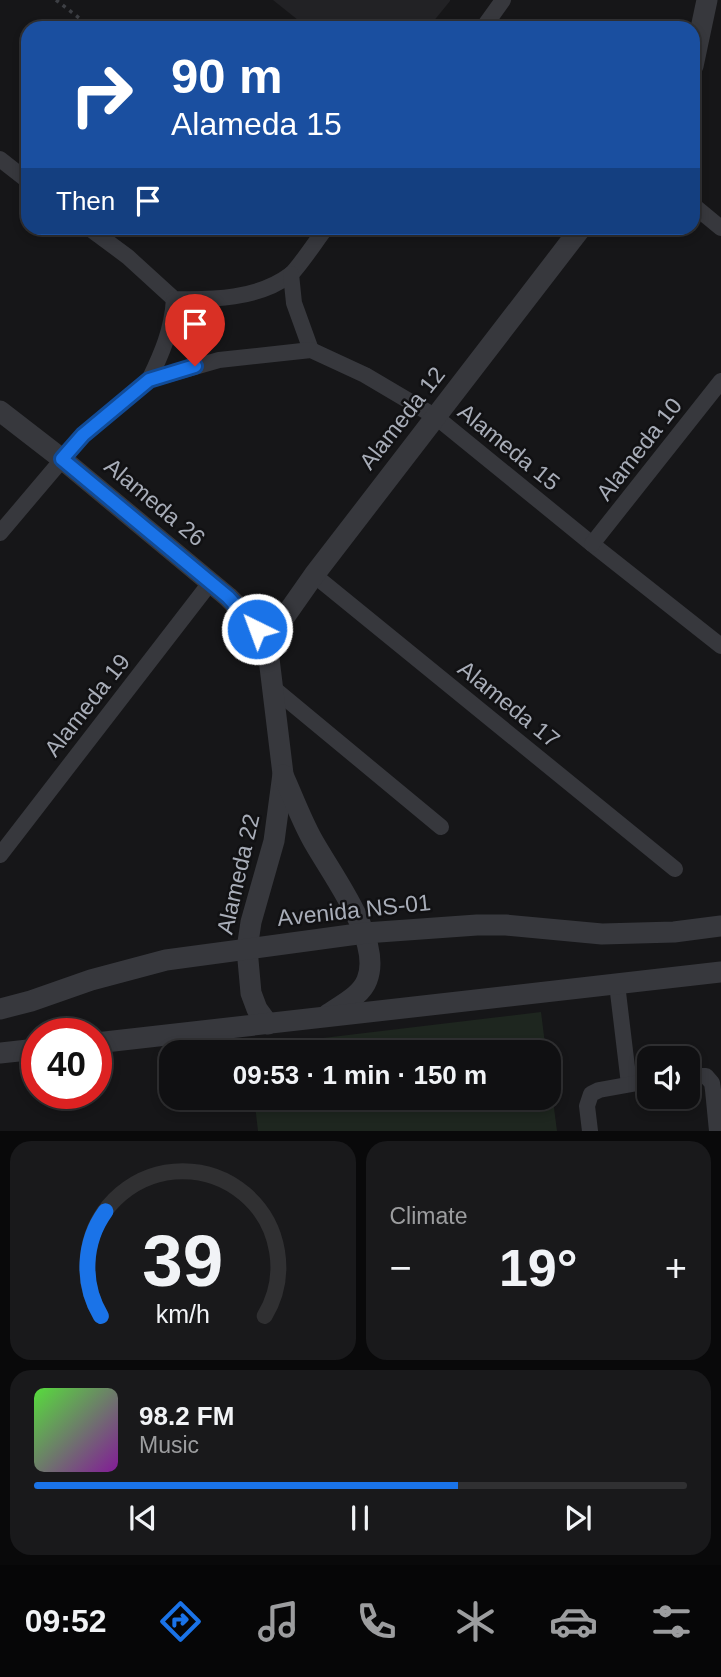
<!DOCTYPE html>
<meta charset="utf-8">
<style>
body{margin:0;font-family:Arial,sans-serif;background:#19191b;color:#f1f3f6;height:100vh;display:flex;flex-direction:column;font-size:26px;white-space:nowrap}
*{box-sizing:border-box;margin:0}
p{font-size:23px;color:#9c9d9f}
.icon{flex:none;width:38px;height:38px;fill:none;stroke:currentColor;stroke-width:2;stroke-linecap:round;stroke-linejoin:round}
.map{position:relative;height:1131px;overflow:hidden}
.details{display:flex;flex-direction:column;gap:10px;padding:10px;background:#09090a;flex:1}
.details>*{flex:none}
.banner{position:absolute;left:21px;top:21px;width:679px;height:214px;border-radius:21px;box-shadow:0 4px 10px #0003,0 0 0 2px #303032;background:#1a4fa0;color:#fff;overflow:hidden}
.fabs{position:absolute;left:637px;top:1046px;display:grid;gap:14px}
.fabs a{display:grid;place-items:center;width:63px;height:63px;border-radius:14px;background:#101012;box-shadow:0 4px 10px #0003,0 0 0 2px #303032;font-size:35px}
.speed{position:absolute;left:21px;top:1018px;display:flex;gap:14px;font-size:35px;font-weight:700;text-align:center}
.speed>*{display:grid;place-content:center;width:91px;height:91px;border-radius:50%;background:#101012;box-shadow:0 4px 10px #0003,0 0 0 2px #303032;line-height:1}
.speed .limit{border:10px solid #d22;background:#fff;color:#111}
.pin{position:absolute;display:grid;place-items:center;width:60px;height:60px;color:#fff;margin:-72px -30px;border-radius:50% 50% 50% 0;rotate:-45deg;box-shadow:0 0 7px #0007}
.pin .icon{rotate:45deg}
.me{position:absolute;width:77px;margin:-38px;rotate:318deg;stroke-linejoin:round;filter:drop-shadow(0 0 5px #0008)}
.turn{display:flex;align-items:center;gap:24px;height:147px;padding:0 35px;font-size:32px}
.turn .icon{width:91px;height:91px;stroke-width:2.5}
.turn b{display:block;font-size:49px;line-height:60px}
.then{display:flex;align-items:center;height:66px;padding:0 35px;background:#0003;gap:14px;font-size:26px}
.big{font-size:52px;font-weight:700;line-height:1.1}
.details .tile{flex:1;display:flex;flex-direction:column;justify-content:center;gap:10px;min-width:0;padding:0 24px;border-radius:21px;background:#19191b}
.details .dial{align-items:center;gap:0}
.dial svg{height:182px;overflow:visible;fill:none;stroke:#303032;stroke-width:7;stroke-linecap:round;text-anchor:middle}
.dial text{fill:#f1f3f6;stroke:none}
.song{display:flex;align-items:center;gap:21px}
.cover{width:84px;height:84px;border-radius:10px;background:linear-gradient(135deg,hsl(110 70% 55%),hsl(290 70% 35%))}
.played{height:7px;border-radius:4px;background:linear-gradient(90deg,#1a73e8 65%,#303032 65%)}
.keys{display:flex;justify-content:space-around;direction:ltr}
.heat{display:flex;justify-content:space-between;align-items:center;font-size:38px;direction:ltr}
.details .tiles{flex:1;display:grid;gap:10px;grid-template-columns:1fr 1fr}
.tile:last-child{grid-column:span 2}
.trip{position:absolute;left:159px;top:1040px;width:402px;height:70px;border-radius:21px;background:#101012;box-shadow:0 4px 10px #0003,0 0 0 2px #303032;font-weight:700;line-height:70px;text-align:center}
.tab-bar{display:flex;height:112px;justify-content:space-around;align-items:center;background:#060607;color:#9c9d9f}
.tab-bar .icon{width:49px;height:49px}
.tab-bar .selected{color:#1a73e8}
.tab-bar b{font-size:32px;color:#f1f3f6}
.map>svg:first-child{display:block}
</style>
<div class="map">
<svg width="721" height="1131" viewBox="0 0 721 1131">
<rect width="100%" height="100%" fill="#161618"/>
<!-- built -->
<path fill="#222225" d="M273,0h177v1l-22,27h-120z"/>
<!-- green -->
<g fill="#1e261f">
<path d="M541,1012l5,40h-298l-1,-5z"/>
<path d="M550,1077l7,54h-299l-4,-34h296z"/>
</g>
<g fill="none" stroke-linecap="round" stroke-linejoin="round">
<!-- path -->
<path stroke="#3d3f44" stroke-width="3.5" stroke-dasharray="3.5 5" stroke-linecap="butt" d="M56,0l36,28"/>
<!-- minor -->
<g stroke="#37383d" stroke-width="16">
<path d="M483,28l20,-28"/>
<path d="M0,159l28,22"/>
<path d="M693,205l28,23"/>
<path d="M89,228l39,29 46,42c38,1 84,0 116,-24 8,-6 28,-37 36,-47"/>
<path d="M291,274l3,29 17,47"/>
<path d="M149,380c13,-27 23,-50 25,-81"/>
<path d="M0,533l83,-98 66,-55 70,-20 92,-10 54,25 71,42 156,127 129,102"/>
<path d="M592,544l129,-163"/>
<path d="M314,575l361,294"/>
<path d="M272,687l169,140"/>
<path d="M0,855l210,-272"/>
<path d="M617,984l12,100"/>
<path d="M688,1076h18l6,7 1,7 4,41"/>
<path d="M590,1131l-3,-25 4,-12 8,-4 50,-9"/>
</g>
<!-- tertiary -->
<g stroke="#37383d" stroke-width="21">
<path d="M693,66l14,-66"/>
<path d="M0,411l62,48 166,138 18,18 21,27"/>
<path d="M267,642l47,-67 267,-347"/>
<path d="M267,642l16,132 -9,67 -23,81 -4,27 4,44 6,16 11,15"/>
<path d="M283,775c10,22 18,44 29,64 19,35 71,101 55,141 -6,16 -26,25 -40,35"/>
<path d="M0,1009l31,-8 60,-21 75,-20 199,-27 112,-8h29l96,9 72,-2 47,-6"/>
<path d="M96,1043l625,-71"/>
<path d="M0,1053l37,-4"/>
</g>
</g>
<g fill="none" stroke-linecap="round" stroke-linejoin="round">
<defs>
<path id="route" d="M195,366l-46,14 -66,55 -21,24 166,138 29,32"/>
</defs>
<!-- route casing -->
<use href="#route" stroke="#114b97" stroke-width="18"/>
<!-- route -->
<use href="#route" stroke="#1a73e8" stroke-width="12"/>
</g>
<g text-anchor="middle" dominant-baseline="central" stroke-width="5" stroke-linejoin="round" paint-order="stroke">
<!-- street labels -->
<g font-size="23" fill="#a8adb8" stroke="#111113">
<text transform="translate(402 418) rotate(-52)">Alameda 12</text>
<text transform="translate(509 447) rotate(39)">Alameda 15</text>
<text transform="translate(639 449) rotate(-52)">Alameda 10</text>
<text transform="translate(155 502) rotate(40)">Alameda 26</text>
<text transform="translate(509 704) rotate(39)">Alameda 17</text>
<text transform="translate(87 705) rotate(-52)">Alameda 19</text>
<text transform="translate(238 874) rotate(-77)">Alameda 22</text>
<text transform="translate(354 910) rotate(-6)">Avenida NS-01</text>
</g>
</g>
</svg>
<div class="fabs">
<a><svg class="icon" aria-label="sound" viewBox="0 0 24 24"><path d="M4 9h4l5-4v14l-5-4H4zM17 9q2 3 0 6"/></svg></a>
</div>
<div class="speed"><div class="limit">40</div></div>
<div class="pin" style="left:195px;top:366px;background:#d93025"><svg class="icon" aria-label="arrive" viewBox="0 0 24 24"><path d="M6 21V4h12l-3 4 3 4H6"/></svg></div>
<svg class="me" style="left:257px;top:629px" viewBox="-20 -20 40 40"><circle r="17" fill="#1a73e8" stroke="#fff" stroke-width="3"/><path d="M0-11L8 9 0 5-8 9z" fill="#fff"/></svg>
<div class="trip">09:53 · 1 min · 150 m</div>
<div class="banner">
<div class="turn"><svg class="icon" aria-label="right" viewBox="0 0 24 24"><path d="M7 20v-9h11M14 6l5 5-5 5"/></svg><div><b>90 m</b>Alameda 15</div></div>
<div class="then">Then<svg class="icon" aria-label="arrive" viewBox="0 0 24 24"><path d="M6 21V4h12l-3 4 3 4H6"/></svg></div>
</div>
</div>
<section class="details">
<div class="tiles">
<div class="tile dial"><svg viewBox="0 0 100 80">
<path d="M14 69A42 42 0 1 1 86 69"/>
<path d="M14 69A42 42 0 0 1 16 23" stroke="#1a73e8"/>
<text x="50" y="56" font-size="32" font-weight="700">39</text>
<text x="50" y="72" font-size="11">km/h</text>
</svg></div>
<div class="tile"><p>Climate</p>
<div class="heat"><a>−</a><b class="big">19°</b><a>+</a></div>
</div>
<div class="tile">
<div class="song"><i class="cover"></i><div><b>98.2 FM</b><p>Music</p></div></div>
<div class="played"></div>
<div class="keys"><svg class="icon" aria-label="previous" viewBox="0 0 24 24"><path d="M18 5L8 12l10 7zM5 5v14"/></svg><svg class="icon" aria-label="pause" viewBox="0 0 24 24"><path d="M8 5v14M16 5v14"/></svg><svg class="icon" aria-label="next" viewBox="0 0 24 24"><path d="M6 5l10 7-10 7zM19 5v14"/></svg></div>
</div>
</div>
</section>
<nav class="tab-bar">
<b>09:52</b>
<svg class="icon selected" aria-label="directions" viewBox="0 0 24 24"><path d="M12 3l9 9-9 9-9-9zM9 14v-3h6M13 9l2 2-2 2"/></svg>
<svg class="icon" aria-label="music" viewBox="0 0 24 24"><path d="M9 18V5l10-2v13"/><circle cx="6" cy="18" r="3"/><circle cx="16" cy="16" r="3"/></svg>
<svg class="icon" aria-label="phone" viewBox="0 0 24 24"><path d="M5 4h4l2 5-3 2q2 4 5 5l2-3 5 2v4C11 20 4 13 5 4z"/></svg>
<svg class="icon" aria-label="climate" viewBox="0 0 24 24"><path d="M12 3v18M4 7l16 10M4 17L20 7"/></svg>
<svg class="icon" aria-label="car" viewBox="0 0 24 24"><path d="M5 17H2v-5l4-1 3-4h7l3 4 3 1v5h-3M9 17h6M6 11h13"/><circle cx="7" cy="17" r="2"/><circle cx="17" cy="17" r="2"/></svg>
<svg class="icon" aria-label="filters" viewBox="0 0 24 24"><path d="M4 7h16M4 17h16"/><circle cx="9" cy="7" r="2"/><circle cx="15" cy="17" r="2"/></svg>
</nav>
